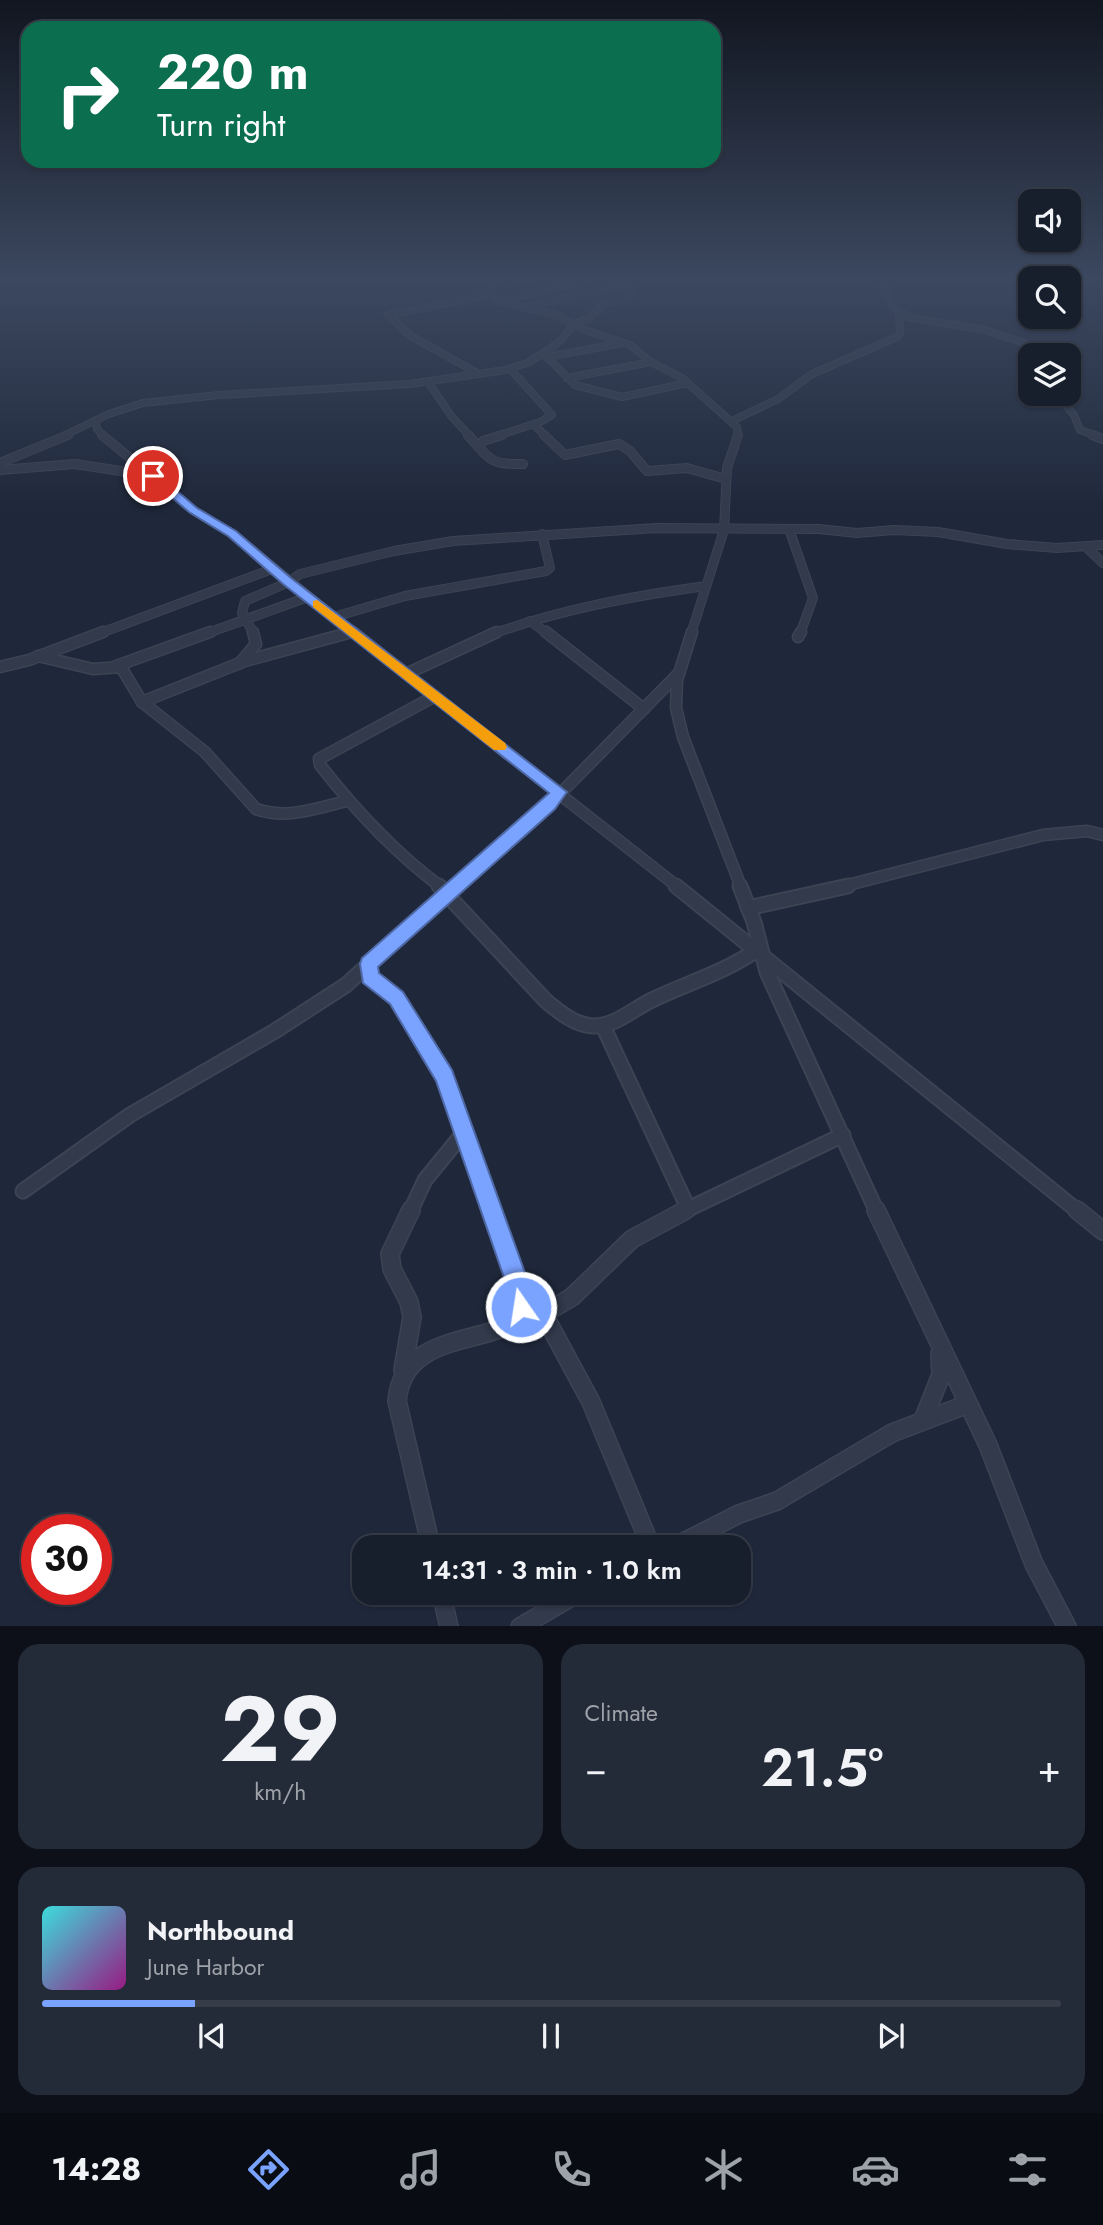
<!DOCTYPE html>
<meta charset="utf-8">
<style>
body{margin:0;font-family:Jost,sans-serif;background:#242b38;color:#f1f3f6;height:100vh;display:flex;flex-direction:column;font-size:26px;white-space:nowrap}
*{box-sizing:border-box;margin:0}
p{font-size:23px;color:#9ea2a9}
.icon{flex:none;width:38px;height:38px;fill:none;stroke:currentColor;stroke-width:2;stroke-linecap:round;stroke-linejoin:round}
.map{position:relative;height:1626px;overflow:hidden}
.sheet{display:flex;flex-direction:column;gap:18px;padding:18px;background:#0d1018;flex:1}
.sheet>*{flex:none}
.top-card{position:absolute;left:21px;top:21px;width:700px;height:147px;border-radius:21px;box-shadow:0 2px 5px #0004,0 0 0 2px #363c48;background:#0b6e4f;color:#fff;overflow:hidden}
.buttons{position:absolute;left:1018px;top:189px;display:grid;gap:14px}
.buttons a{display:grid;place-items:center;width:63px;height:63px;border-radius:14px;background:#171e2c;box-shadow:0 2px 5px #0004,0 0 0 2px #363c48;font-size:35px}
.speed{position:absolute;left:21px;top:1514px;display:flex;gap:14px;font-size:35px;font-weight:700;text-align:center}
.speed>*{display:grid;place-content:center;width:91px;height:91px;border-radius:50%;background:#171e2c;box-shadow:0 2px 5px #0004,0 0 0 2px #363c48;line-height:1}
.speed .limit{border:10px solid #d22;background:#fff;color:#111}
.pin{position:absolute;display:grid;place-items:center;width:60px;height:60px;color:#fff;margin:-30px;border:4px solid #fff;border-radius:50%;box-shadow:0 2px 7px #0007}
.me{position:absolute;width:77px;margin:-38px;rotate:347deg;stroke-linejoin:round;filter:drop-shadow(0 0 5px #0008)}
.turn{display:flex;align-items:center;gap:24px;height:147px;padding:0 21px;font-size:32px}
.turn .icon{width:91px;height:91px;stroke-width:2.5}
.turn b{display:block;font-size:49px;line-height:60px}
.big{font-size:52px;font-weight:600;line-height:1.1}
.sheet .widget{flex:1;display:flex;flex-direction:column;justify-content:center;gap:10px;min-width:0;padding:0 24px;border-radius:21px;background:#242b38}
.sheet .dial{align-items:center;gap:0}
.dial b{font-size:91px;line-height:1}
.song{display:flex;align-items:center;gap:21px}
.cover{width:84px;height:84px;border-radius:10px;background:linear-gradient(135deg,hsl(180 70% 55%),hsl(310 70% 35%))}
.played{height:7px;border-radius:4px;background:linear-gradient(90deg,#7aa2ff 15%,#363c48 15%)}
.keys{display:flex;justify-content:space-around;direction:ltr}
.heat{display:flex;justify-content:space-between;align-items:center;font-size:38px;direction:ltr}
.sheet .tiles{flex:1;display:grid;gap:18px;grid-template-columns:1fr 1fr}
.widget:last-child{grid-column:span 2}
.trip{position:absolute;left:352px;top:1535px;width:399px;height:70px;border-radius:21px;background:#171e2c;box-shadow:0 2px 5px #0004,0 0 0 2px #363c48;font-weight:600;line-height:70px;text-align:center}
.dock{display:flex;height:112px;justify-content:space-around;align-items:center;background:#090c12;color:#9ea2a9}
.dock .icon{width:49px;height:49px}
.dock .active{color:#7aa2ff}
.dock b{font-size:32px;color:#f1f3f6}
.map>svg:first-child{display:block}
</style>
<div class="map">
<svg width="1103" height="1627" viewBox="0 0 1103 1627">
<rect width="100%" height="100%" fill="#1f283b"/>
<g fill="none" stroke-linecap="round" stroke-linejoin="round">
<defs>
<g id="minor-far4">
<path d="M494,281l-4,12 9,8 58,14 28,15 45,15 21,17 31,16 55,49 1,9"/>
<path d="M881,281l12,26 15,10 77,13 39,13 18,12"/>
<path d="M500,301l82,-20"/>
<path d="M526,307l106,-24"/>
<path d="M543,353l32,32 47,12 66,-14"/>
<path d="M547,357l76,-14"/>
<path d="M479,374l-68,-38 -23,-21 103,-21"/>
<path d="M567,378l84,-16"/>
<path d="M428,382l24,35 18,19"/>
<path d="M1056,394l18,21 6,15 17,6"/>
<path d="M96,420l1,9 7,7"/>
<path d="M732,421l46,-22 34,-25 85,-37 3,-4 -1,-20"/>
<path d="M533,424l13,12"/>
<path d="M63,436l46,-22 34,-11 76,-8 191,-11 95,-14 22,-7 20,-12 15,-12 12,-15 15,-6 14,-14 28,-8 1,-15"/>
<path d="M497,436l43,-14 12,-7 -39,-43 2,-5"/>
</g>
<g id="minor-far3">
<path d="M102,435l91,75 39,24 123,100"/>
<path d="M468,435c22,24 21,30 55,29"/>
<path d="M544,435l21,20 54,-11 11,7 17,20 40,-3 39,11"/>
<path d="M1092,435l11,4"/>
<path d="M478,447l5,-6 19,-6"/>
<path d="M0,463l68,-28"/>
<path d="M0,470l75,-6 78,12"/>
<path d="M789,529l24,69 -13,36"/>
<path d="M1087,548l16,15"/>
<path d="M334,617l71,-21 141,-25 4,-3 -8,-34"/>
<path d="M530,621l18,13"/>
<path d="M98,634l174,-65"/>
<path d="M205,634l103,-37"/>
<path d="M254,634l-12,-21 3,-12 44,-19 11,-8 94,-23 59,-10 204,-13 162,1 38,4 37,-3 44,2 69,12 50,4 46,-3"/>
<path d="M344,634l9,-2"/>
<path d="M493,634c69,-25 140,-38 213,-48"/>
<path d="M691,634l33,-104 3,-62 11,-33"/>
</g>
<g id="minor-far2">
<path d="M353,632l325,255"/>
<path d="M546,632l98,77"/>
<path d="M692,632l-15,48 -1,28 7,29 58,150"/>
<path d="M798,637l3,-5"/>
<path d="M38,656l55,13 28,-2 21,35 63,50 51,57c31,11 61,-1 91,-8"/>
<path d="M240,663l16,-19 -3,-12"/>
<path d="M116,666l94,-34"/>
<path d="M0,667l29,-7 74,-28"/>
<path d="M406,674l91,-42"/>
<path d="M435,696l-116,63 1,6c36,46 74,87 121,122"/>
<path d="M142,702l103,-41 107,-29"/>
<path d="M453,887l96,-82 129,-131"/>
<path d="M840,887l203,-52 44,-4 16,4"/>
</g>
<g id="minor-far1">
<path d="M439,886l107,115c13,11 29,24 47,25 23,0 40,-17 59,-26 35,-17 71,-27 103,-49"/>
<path d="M676,886l403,326"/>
<path d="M740,886l14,36 13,50 110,240"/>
<path d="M748,908l100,-22"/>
<path d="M369,964l1,13 27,21 48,79 46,135"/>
<path d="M603,1026l85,182"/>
<path d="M23,1191l107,-76 145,-84 71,-46 109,-99"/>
<path d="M410,1212l15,-32 40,-49"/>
<path d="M682,1212l161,-77"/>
</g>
<g id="minor">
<path d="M876,1210l112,235 46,119 33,63"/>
<path d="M1077,1210l26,21"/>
<path d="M543,1313l48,89 60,145"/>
<path d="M509,1326l41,-16 22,-13 60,-58 54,-29"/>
<path d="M403,1370l9,-53 -3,-15 -17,-33 -2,-15 21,-44"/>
<path d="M923,1420l18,-45 -1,-21"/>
<path d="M431,1547l-34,-146c7,-82 124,-49 125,-98 0,-15 -25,-75 -31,-93"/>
<path d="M674,1547l65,-33 38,-13 115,-68 76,-29"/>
<path d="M441,1592l8,35"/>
<path d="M520,1627l60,-35"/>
</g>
</defs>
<!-- minor-far4 casing -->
<use href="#minor-far4" stroke="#3c4454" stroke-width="8"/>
<!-- minor-far3 casing -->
<use href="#minor-far3" stroke="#3c4454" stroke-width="10"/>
<!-- minor-far2 casing -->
<use href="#minor-far2" stroke="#3c4454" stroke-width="13"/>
<!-- minor-far1 casing -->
<use href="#minor-far1" stroke="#3c4454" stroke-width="17"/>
<!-- minor casing -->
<use href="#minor" stroke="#3c4454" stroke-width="20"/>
<!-- minor-far4 -->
<use href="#minor-far4" stroke="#323a4b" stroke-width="6"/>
<!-- minor-far3 -->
<use href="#minor-far3" stroke="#323a4b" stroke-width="8"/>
<!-- minor-far2 -->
<use href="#minor-far2" stroke="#323a4b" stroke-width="10"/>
<!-- minor-far1 -->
<use href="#minor-far1" stroke="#323a4b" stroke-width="13"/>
<!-- minor -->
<use href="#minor" stroke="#323a4b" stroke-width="17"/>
</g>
<!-- sky -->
<linearGradient id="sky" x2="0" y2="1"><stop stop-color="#111620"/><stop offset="0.55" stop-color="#3c4860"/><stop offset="1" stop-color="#3c4860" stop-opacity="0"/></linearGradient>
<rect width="1103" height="509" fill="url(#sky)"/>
<!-- route -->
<path fill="#7aa2ff" stroke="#4f69a6" stroke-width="2" d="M149,473h7l41,35 39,23 55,47 276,214 -12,17 -177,158 1,6 24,19 49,78 80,222 1,15 -4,8 -8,4 -8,-4 -4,-23 -73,-211 -46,-77 -27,-21 -3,-19 2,-6 187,-165 -266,-209 -55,-48 -39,-24 -40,-34z"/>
<!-- slow -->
<path fill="#f59e0b" d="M317,600l188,143 2,4 -2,3h-11l-181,-143v-6z"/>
</svg>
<div class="buttons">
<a><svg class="icon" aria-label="sound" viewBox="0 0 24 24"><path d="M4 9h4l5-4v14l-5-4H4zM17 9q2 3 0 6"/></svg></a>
<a><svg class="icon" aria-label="search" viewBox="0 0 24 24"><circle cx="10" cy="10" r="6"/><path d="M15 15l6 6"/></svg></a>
<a><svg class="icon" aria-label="layers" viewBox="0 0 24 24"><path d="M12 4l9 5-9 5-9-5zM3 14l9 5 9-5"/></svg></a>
</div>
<div class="speed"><div class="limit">30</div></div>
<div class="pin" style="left:153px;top:476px;background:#d93025"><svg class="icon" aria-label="arrive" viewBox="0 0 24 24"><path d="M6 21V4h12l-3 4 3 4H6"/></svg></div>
<svg class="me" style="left:521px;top:1307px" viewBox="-20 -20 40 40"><circle r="17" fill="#7aa2ff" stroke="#fff" stroke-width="3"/><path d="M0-11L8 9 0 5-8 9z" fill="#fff"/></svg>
<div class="trip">14:31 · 3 min · 1.0 km</div>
<div class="top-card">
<div class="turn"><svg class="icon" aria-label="right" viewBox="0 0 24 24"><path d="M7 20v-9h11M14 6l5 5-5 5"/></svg><div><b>220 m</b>Turn right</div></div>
</div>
</div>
<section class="sheet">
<div class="tiles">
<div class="widget dial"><b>29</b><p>km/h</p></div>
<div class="widget"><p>Climate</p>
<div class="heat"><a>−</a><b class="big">21.5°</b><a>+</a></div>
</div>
<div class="widget">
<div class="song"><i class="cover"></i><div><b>Northbound</b><p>June Harbor</p></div></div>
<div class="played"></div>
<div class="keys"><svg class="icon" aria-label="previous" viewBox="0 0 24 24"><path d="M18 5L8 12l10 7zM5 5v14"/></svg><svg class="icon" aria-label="pause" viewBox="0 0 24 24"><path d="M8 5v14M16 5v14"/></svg><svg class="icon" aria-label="next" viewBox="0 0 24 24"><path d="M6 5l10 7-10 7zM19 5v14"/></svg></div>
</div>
</div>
</section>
<nav class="dock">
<b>14:28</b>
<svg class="icon active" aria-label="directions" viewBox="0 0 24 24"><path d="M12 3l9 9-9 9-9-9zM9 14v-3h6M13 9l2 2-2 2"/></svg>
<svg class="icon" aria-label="music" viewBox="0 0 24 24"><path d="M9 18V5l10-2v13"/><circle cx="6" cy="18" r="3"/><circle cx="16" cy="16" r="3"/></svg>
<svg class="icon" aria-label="phone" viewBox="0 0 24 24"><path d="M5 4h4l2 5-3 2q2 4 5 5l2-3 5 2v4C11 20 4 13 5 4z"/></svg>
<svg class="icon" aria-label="climate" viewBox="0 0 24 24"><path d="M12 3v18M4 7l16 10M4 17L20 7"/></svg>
<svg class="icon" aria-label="car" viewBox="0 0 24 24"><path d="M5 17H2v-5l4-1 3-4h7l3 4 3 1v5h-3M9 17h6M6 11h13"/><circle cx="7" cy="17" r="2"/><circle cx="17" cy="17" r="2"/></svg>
<svg class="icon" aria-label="filters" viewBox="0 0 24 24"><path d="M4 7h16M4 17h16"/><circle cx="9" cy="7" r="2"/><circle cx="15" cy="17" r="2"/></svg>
</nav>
